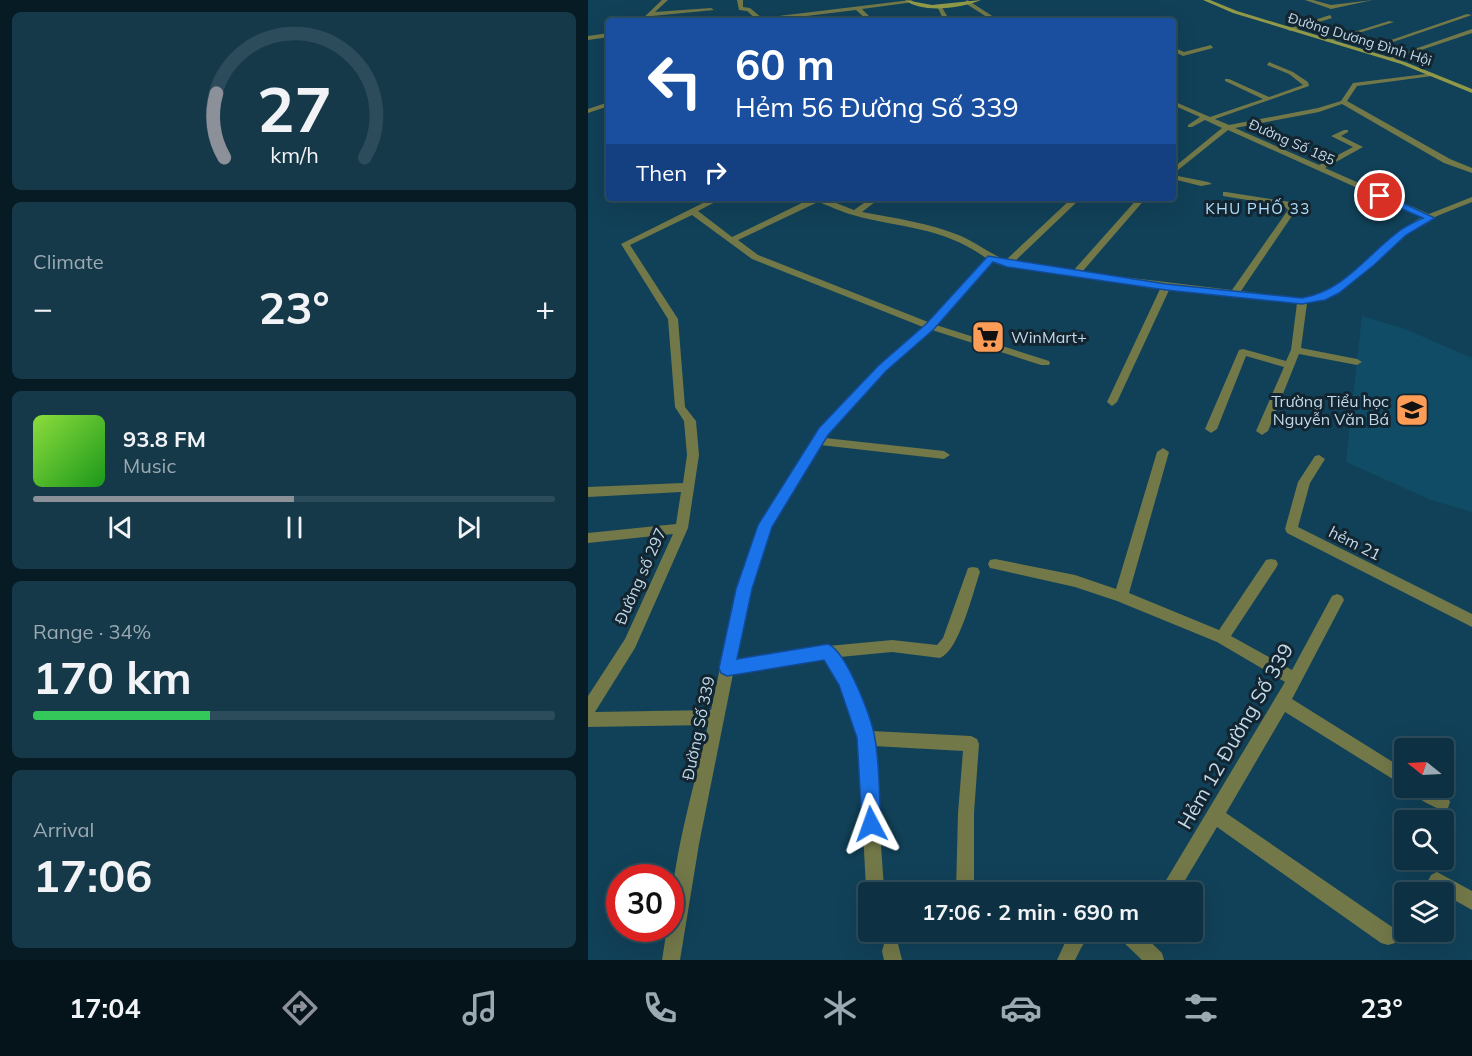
<!DOCTYPE html>
<meta charset="utf-8">
<style>
body{margin:0;font-family:Mulish,sans-serif;background:#163949;color:#f1f3f6;height:100vh;display:flex;flex-direction:column;font-size:22px;white-space:nowrap}
*{box-sizing:border-box;margin:0}
p{font-size:20px;color:#9aa9b2}
.icon{flex:none;width:33px;height:33px;fill:none;stroke:currentColor;stroke-width:2;stroke-linecap:round;stroke-linejoin:round}
.map{position:relative;flex:1;overflow:hidden}
.sheet{display:flex;flex-direction:column;gap:12px;padding:12px;background:#071b24;width:588px}
.sheet>*{flex:none}
.hud{position:absolute;left:18px;top:18px;width:570px;height:183px;border-radius:6px;box-shadow:0 6px 24px #0002,0 0 0 2px #2d4c5b;background:#1a4fa0;color:#fff;overflow:hidden}
.needle{width:39px;rotate:288deg}
.controls{position:absolute;left:806px;top:738px;display:grid;gap:12px}
.controls a{display:grid;place-items:center;width:60px;height:60px;border-radius:6px;background:#0d3142;box-shadow:0 6px 24px #0002,0 0 0 2px #2d4c5b;font-size:30px}
.speed{position:absolute;left:18px;top:864px;display:flex;gap:12px;font-size:30px;font-weight:700;text-align:center}
.speed>*{display:grid;place-content:center;width:78px;height:78px;border-radius:50%;background:#0d3142;box-shadow:0 6px 24px #0002,0 0 0 2px #2d4c5b;line-height:1}
.speed .limit{border:9px solid #d22;background:#fff;color:#111}
.pin{position:absolute;display:grid;place-items:center;width:51px;height:51px;color:#fff;margin:-26px;border:3px solid #fff;border-radius:50%;box-shadow:0 2px 6px #0007}
.me{position:absolute;width:66px;margin:-33px;rotate:356deg;stroke-linejoin:round;filter:drop-shadow(0 0 4px #0008)}
.turn{display:flex;align-items:center;gap:21px;height:126px;padding:0 30px;font-size:27px}
.turn .icon{width:78px;height:78px;stroke-width:2.5}
.turn b{display:block;font-size:42px;line-height:51px}
.then{display:flex;align-items:center;height:57px;padding:0 30px;background:#0003;gap:12px;font-size:22px}
.big{font-size:45px;font-weight:700;line-height:1.1}
.sheet .widget{flex:1;display:flex;flex-direction:column;justify-content:center;gap:9px;min-width:0;padding:0 21px;border-radius:9px;background:#163949}
.sheet .dial{align-items:center;gap:0}
.dial svg{height:156px;overflow:visible;fill:none;stroke:#2d4c5b;stroke-width:7;stroke-linecap:round;text-anchor:middle}
.dial text{fill:#f1f3f6;stroke:none}
.song{display:flex;align-items:center;gap:18px}
.cover{width:72px;height:72px;border-radius:9px;background:linear-gradient(135deg,hsl(90 70% 55%),hsl(120 70% 35%))}
.played{height:6px;border-radius:3px;background:linear-gradient(90deg,#8c9099 50%,#2d4c5b 50%)}
.keys{display:flex;justify-content:space-around;direction:ltr}
.heat{display:flex;justify-content:space-between;align-items:center;font-size:33px;direction:ltr}
.charge{height:9px;border-radius:4px;background:linear-gradient(90deg,#34c759 34%,#2d4c5b 0)}
.trip{position:absolute;left:270px;top:882px;width:345px;height:60px;border-radius:6px;background:#0d3142;box-shadow:0 6px 24px #0002,0 0 0 2px #2d4c5b;font-weight:700;line-height:60px;text-align:center}
.dock{display:flex;height:96px;justify-content:space-around;align-items:center;background:#05141a;color:#9aa9b2}
.dock .icon{width:42px;height:42px}
.dock .on{color:#8c9099}
.dock b{font-size:27px;color:#f1f3f6}
main{display:flex;flex:1;min-height:0}
.map>svg:first-child{display:block}
</style>
<main>
<section class="sheet">
<div class="widget dial"><svg viewBox="0 0 100 80">
<path d="M14 69A42 42 0 1 1 86 69"/>
<path d="M14 69A42 42 0 0 1 10 36" stroke="#8c9099"/>
<text x="50" y="56" font-size="32" font-weight="700">27</text>
<text x="50" y="72" font-size="11">km/h</text>
</svg></div>
<div class="widget"><p>Climate</p>
<div class="heat"><a>−</a><b class="big">23°</b><a>+</a></div>
</div>
<div class="widget">
<div class="song"><i class="cover"></i><div><b>93.8 FM</b><p>Music</p></div></div>
<div class="played"></div>
<div class="keys"><svg class="icon" aria-label="previous" viewBox="0 0 24 24"><path d="M18 5L8 12l10 7zM5 5v14"/></svg><svg class="icon" aria-label="pause" viewBox="0 0 24 24"><path d="M8 5v14M16 5v14"/></svg><svg class="icon" aria-label="next" viewBox="0 0 24 24"><path d="M6 5l10 7-10 7zM19 5v14"/></svg></div>
</div>
<div class="widget"><p>Range · 34%</p><b class="big">170 km</b><div class="charge"></div></div>
<div class="widget"><p>Arrival</p><b class="big">17:06</b></div>
</section>
<div class="map">
<svg width="884" height="960" viewBox="0 0 884 960">
<rect width="100%" height="100%" fill="#114158"/>
<!-- built -->
<path fill="#114c67" d="M774,316l43,13 67,29v154l-41,-12 -85,-38z"/>
<g fill="none" stroke-linecap="round" stroke-linejoin="round">
<!-- street -->
<g fill="#727848" fill-rule="evenodd">
<path d="M74,0h6l-13,12 56,-4 3,2 -62,6 -6,5h-6z"/>
<path d="M149,0h6v7l7,1 12,10 149,-18 3,2 -52,7 12,12h-6l-12,-11 -91,11h-17l8,-2 -9,-8 -8,-1z"/>
<path d="M379,0l2,1 31,20h-7l-28,-18z"/>
<path d="M717,0h8l18,5 42,-5 -42,9z"/>
<path d="M352,4l10,17h-6l-7,-15z"/>
<path d="M879,14l5,1 -108,37 -5,-1z"/>
<path d="M742,15l2,3 -42,13 -3,-2z"/>
<path d="M801,21l5,1 -64,20 -5,-1z"/>
<path d="M884,29v4l-81,27 -5,-1z"/>
<path d="M21,33v4l-21,3v-4z"/>
<path d="M623,45l2,3 -30,8 -10,-5v-4l11,5z"/>
<path d="M681,62l24,10 15,10 1,4 -94,33 14,6 89,-17 23,-7 12,-18 81,-10 -2,3 -75,10 -10,15 103,58 22,9v5l-28,-10 -102,-59 -23,8 -84,16 84,37 34,-18 -22,-11 13,-6h4v2l-7,4 22,11 -38,21 104,46 43,-17v5c-22,9 -44,16 -62,29 -37,27 -56,60 -103,72l-6,45 56,11 5,3 -5,3 -58,-11 -31,77 -6,4 -6,-4 28,-64 -38,-11 -29,73 -6,4 -6,-4 34,-79 4,-1 43,12 5,-11 6,-47 -127,-15 -53,114 -5,4 -5,-4 54,-115 -154,-20 -14,-5 -57,63 113,36 1,2 -1,2h-8l-109,-35 -46,40 -61,68 119,13 6,4 -6,4 -124,-14 -49,81 -20,63 -15,71 92,-14 64,-6 45,5 6,-7 25,-70 5,-1 5,1 2,4c-7,20 -21,79 -40,86l-48,-6 -52,5 14,25 17,49 100,5 6,3 2,5 -5,69v79h-18l2,-79 5,-62 -89,-5 10,142 -2,4 -14,2 -2,-6 -8,-150 -17,-53 -17,-26 -91,15 -34,170 -19,116h-18l5,-32h3c0,-63 24,-140 38,-203l-120,2v-31l37,-57 48,-105 -85,9v-10l88,-9 5,-32 -93,5v-10l95,-4 4,-28 -3,-34 -9,-14 -7,-88 -47,-75 92,-46h10l-25,13 34,26 80,-39h11l31,12 17,-12h9l-18,14c33,6 67,11 99,24 16,7 29,18 45,24l66,-62h9l-67,64 59,9 65,-73h8l-64,74 150,18 56,-80 -4,-4 -61,-10v-4h3l64,10 6,8 -55,81c19,2 40,7 60,7 40,0 85,-62 121,-81l-194,-87 -55,44v-6l49,-40 -17,-8 -13,7h-4v-2l12,-8 -27,-12v-4l37,16 53,-18 -38,-18v-2h4l40,18 34,-12 -14,-11 -22,-9zM230,202c12,4 23,10 35,13 50,14 88,11 133,43l-58,64 -170,-67 -20,-15zM104,215l60,44 171,68 -45,39 -59,63 -58,92 -24,68 -26,121 -116,2 40,-64 53,-120 11,-73 -3,-34 -11,-14 -7,-88 -48,-74z"/>
<path d="M21,102v4l-21,7v-4z"/>
<path d="M585,175l35,7 4,2 -11,2 -28,-7z"/>
<path d="M575,448l6,4 -40,141 90,37 47,-70 5,-1 5,1 2,4 -2,4 -45,68 61,34 40,-74 5,-2 5,2 2,4 -52,99 112,70v17l-119,-74 -59,101 169,116 2,7 -2,7 -7,2 -7,-2 -164,-116 -39,65h-19l126,-210 -68,-40 -100,-41 -42,-14 -80,-18 -5,-1 -2,-4 2,-4 5,-1 80,16 41,14 41,-137z"/>
<path d="M731,455l6,4 -15,24 -12,44 174,87v13l-185,-94 -2,-4 13,-47 17,-26z"/>
<path d="M823,788c14,-1 33,-2 39,14l-2,6 -6,2c-10,-4 -27,-11 -31,-22z"/>
<path d="M849,872l35,19v19l-41,-23 -3,-6 3,-6z"/>
<path d="M482,932h21l-10,16 -6,12h-18z"/>
<path d="M530,932h22l22,21 2,7h-22l-22,-21z"/>
<path d="M303,942l7,2 4,16h-18l-2,-9 2,-7z"/>
</g>
<!-- secondary -->
<g fill="#919949" fill-rule="evenodd">
<path d="M317,0l27,5 49,-5c-20,8 -58,14 -76,0z"/>
<path d="M615,0h7l27,11 168,51 67,27v4l-71,-29 -168,-51z"/>
</g>
</g>
<!-- route -->
<path fill="#1a73e8" stroke="#114b97" stroke-width="1.5" d="M789,194h6l52,24 -29,17 -32,30 -35,28 -14,7 -23,4 -136,-14 -159,-23 -14,-5 -59,67 -48,42 -58,64 -56,92 -20,62 -15,70 91,-15c19,8 44,75 47,95 5,28 4,57 6,85l-3,7 -7,2 -7,-2 -2,-7 -5,-86 -18,-53 -15,-25 -97,16 -6,-3 -2,-5 17,-79 22,-64 61,-97 59,-62 48,-42 62,-68 178,28 136,14c42,-7 64,-42 96,-66 7,-6 17,-10 25,-14l-46,-20z"/>
<!-- icons -->
<defs>
<symbol id="supermarket-square" viewBox="-11 -11 22 22"><rect x="-9" y="-9" width="18" height="18" rx="4" fill="#fd9c56" stroke="#122530"/><path d="M-6-5.5h2.5l.6 2H6L4.5 2H-2.5L-4.4-4H-6ZM-1.5 3.2a1.3 1.3 0 1 0 .1 0ZM3 3.2a1.3 1.3 0 1 0 .1 0Z" fill="#111"/></symbol>
<symbol id="school-square" viewBox="-11 -11 22 22"><rect x="-9" y="-9" width="18" height="18" rx="4" fill="#fd9c56" stroke="#122530"/><path d="M0-5L7-2L0 1L-7-2ZM-4 1L0 2.5L4 1V4Q0 6-4 4Z" fill="#111"/></symbol>
</defs>
<g fill-rule="evenodd">
<use href="#supermarket-square" x="381" y="318" width="38" height="38"/>
<use href="#school-square" x="805" y="391" width="38" height="38"/>
</g>
<g text-anchor="middle" dominant-baseline="central" stroke-width="6" stroke-linejoin="round" paint-order="stroke">
<!-- far-street labels -->
<g font-size="14" fill="#c2d9e8" stroke="#122530">
<text transform="translate(772 39) rotate(17)">Đường Dương Đình Hội</text>
<text transform="translate(704 142) rotate(24)">Đường Số 185</text>
</g>
<!-- far-neighbourhood labels -->
<g font-size="15" letter-spacing="1.5" fill="#b1e2ff" stroke="#122530">
<text x="670" y="208">KHU PHỐ 33</text>
</g>
<!-- poi labels -->
<g font-size="16" fill="#c2d9e8" stroke="#122530" text-anchor="start">
<text x="423" y="337">WinMart+</text>
<text x="801" y="401" text-anchor="end">Trường Tiểu học<tspan x="801" dy="18">Nguyễn Văn Bá</tspan></text>
</g>
<!-- street labels -->
<g font-size="16" fill="#c2d9e8" stroke="#122530">
<text transform="translate(767 543) rotate(27)">hẻm 21</text>
<text transform="translate(52 576) rotate(-66)">Đường số 297</text>
<text transform="translate(110 728) rotate(-78)">Đường Số 339</text>
</g>
<!-- near-street labels -->
<g font-size="20" fill="#c2d9e8" stroke="#122530">
<text transform="translate(647 736) rotate(-60)">Hẻm 12 Đường Số 339</text>
</g>
</g>
</svg>
<div class="controls">
<a><svg class="needle" viewBox="-14 -14 28 28"><path d="M0-13l5 13h-10z" fill="#e53935"/><path d="M0 13l5-13h-10z" fill="#9aa9b2"/></svg></a>
<a><svg class="icon" aria-label="search" viewBox="0 0 24 24"><circle cx="10" cy="10" r="6"/><path d="M15 15l6 6"/></svg></a>
<a><svg class="icon" aria-label="layers" viewBox="0 0 24 24"><path d="M12 4l9 5-9 5-9-5zM3 14l9 5 9-5"/></svg></a>
</div>
<div class="speed"><div class="limit">30</div></div>
<div class="pin" style="left:792px;top:196px;background:#d93025"><svg class="icon" aria-label="arrive" viewBox="0 0 24 24"><path d="M6 21V4h12l-3 4 3 4H6"/></svg></div>
<svg class="me" style="left:283px;top:824px" viewBox="-20 -20 40 40"><path d="M0-17L14 15 0 8-14 15z" fill="#1a73e8" stroke="#fff" stroke-width="4"/></svg>
<div class="trip">17:06 · 2 min · 690 m</div>
<div class="hud">
<div class="turn"><svg class="icon" aria-label="left" viewBox="0 0 24 24"><path d="M17 20v-9H6M10 6l-5 5 5 5"/></svg><div><b>60 m</b>Hẻm 56 Đường Số 339</div></div>
<div class="then">Then<svg class="icon" aria-label="right" viewBox="0 0 24 24"><path d="M7 20v-9h11M14 6l5 5-5 5"/></svg></div>
</div>
</div>
</main>
<nav class="dock">
<b>17:04</b>
<svg class="icon on" aria-label="directions" viewBox="0 0 24 24"><path d="M12 3l9 9-9 9-9-9zM9 14v-3h6M13 9l2 2-2 2"/></svg>
<svg class="icon" aria-label="music" viewBox="0 0 24 24"><path d="M9 18V5l10-2v13"/><circle cx="6" cy="18" r="3"/><circle cx="16" cy="16" r="3"/></svg>
<svg class="icon" aria-label="phone" viewBox="0 0 24 24"><path d="M5 4h4l2 5-3 2q2 4 5 5l2-3 5 2v4C11 20 4 13 5 4z"/></svg>
<svg class="icon" aria-label="climate" viewBox="0 0 24 24"><path d="M12 3v18M4 7l16 10M4 17L20 7"/></svg>
<svg class="icon" aria-label="car" viewBox="0 0 24 24"><path d="M5 17H2v-5l4-1 3-4h7l3 4 3 1v5h-3M9 17h6M6 11h13"/><circle cx="7" cy="17" r="2"/><circle cx="17" cy="17" r="2"/></svg>
<svg class="icon" aria-label="filters" viewBox="0 0 24 24"><path d="M4 7h16M4 17h16"/><circle cx="9" cy="7" r="2"/><circle cx="15" cy="17" r="2"/></svg>
<b>23°</b>
</nav>
